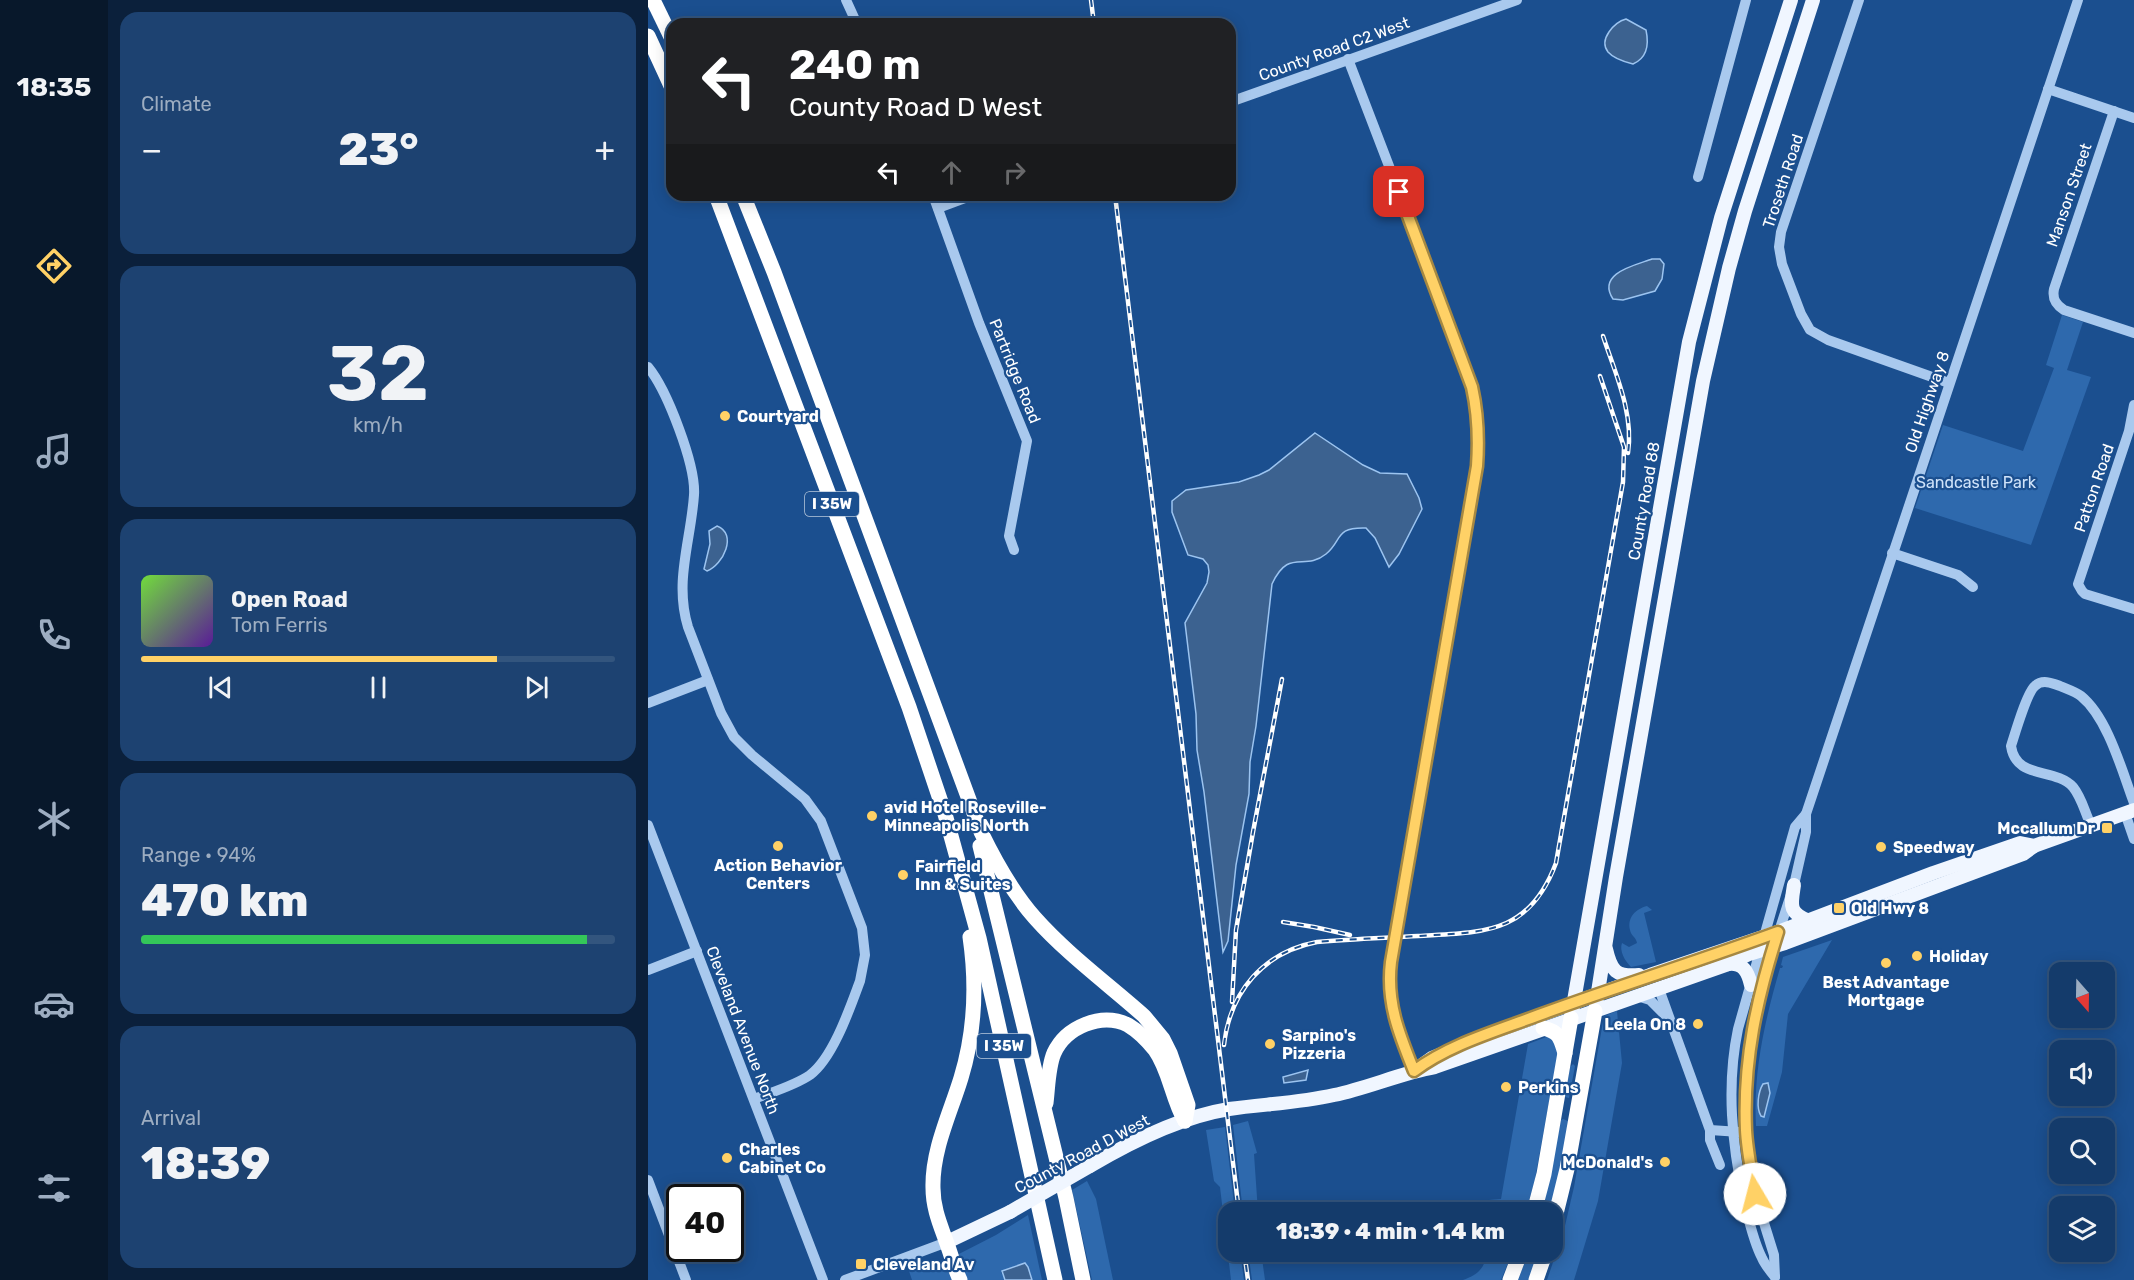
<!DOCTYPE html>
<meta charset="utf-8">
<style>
body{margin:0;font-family:Rubik,sans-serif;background:#1d4271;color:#f1f3f6;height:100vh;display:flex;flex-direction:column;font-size:22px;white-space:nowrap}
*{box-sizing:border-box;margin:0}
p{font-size:20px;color:#9dadc1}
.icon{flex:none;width:33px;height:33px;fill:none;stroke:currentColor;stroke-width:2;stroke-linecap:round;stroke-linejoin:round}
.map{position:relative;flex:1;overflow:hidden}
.side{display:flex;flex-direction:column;gap:12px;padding:12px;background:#0b203b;width:540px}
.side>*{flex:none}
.top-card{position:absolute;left:18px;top:18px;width:570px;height:183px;border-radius:18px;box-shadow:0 3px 15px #0003,0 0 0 2px #33557e;background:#202124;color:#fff;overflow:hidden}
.needle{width:39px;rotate:160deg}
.fabs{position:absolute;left:1401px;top:962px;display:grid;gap:12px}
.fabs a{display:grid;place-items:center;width:66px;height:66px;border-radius:12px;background:#143b6b;box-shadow:0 3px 15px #0003,0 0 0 2px #33557e;font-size:30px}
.speed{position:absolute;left:18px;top:1184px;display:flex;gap:12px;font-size:30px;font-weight:700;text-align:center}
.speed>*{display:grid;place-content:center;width:78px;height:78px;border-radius:50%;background:#143b6b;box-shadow:0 3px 15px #0003,0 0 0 2px #33557e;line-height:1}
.speed .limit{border:3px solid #111;border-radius:9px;background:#fff;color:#111}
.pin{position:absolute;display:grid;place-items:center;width:51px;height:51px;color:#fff;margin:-26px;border-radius:12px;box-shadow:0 3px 9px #0006}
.me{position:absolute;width:66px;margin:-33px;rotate:352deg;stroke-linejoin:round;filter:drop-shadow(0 0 4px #0008)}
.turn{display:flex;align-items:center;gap:21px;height:126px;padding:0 24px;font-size:27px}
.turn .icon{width:78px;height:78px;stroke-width:2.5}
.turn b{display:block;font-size:42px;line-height:51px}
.lanes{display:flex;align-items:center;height:57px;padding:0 24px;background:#0003;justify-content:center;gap:30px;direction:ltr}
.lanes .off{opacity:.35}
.big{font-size:45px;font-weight:800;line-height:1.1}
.side .tile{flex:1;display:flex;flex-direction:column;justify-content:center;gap:9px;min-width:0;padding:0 21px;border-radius:18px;background:#1d4271}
.side .dial{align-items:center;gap:0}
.dial b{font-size:78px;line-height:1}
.song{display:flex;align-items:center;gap:18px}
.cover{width:72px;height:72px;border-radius:9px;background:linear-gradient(135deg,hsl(100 70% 55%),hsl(270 70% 35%))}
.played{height:6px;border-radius:3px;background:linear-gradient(90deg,#ffd166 75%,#33557e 75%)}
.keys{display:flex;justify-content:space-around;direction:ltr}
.heat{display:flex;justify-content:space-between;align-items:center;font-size:33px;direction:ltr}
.charge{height:9px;border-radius:4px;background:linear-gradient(90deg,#34c759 94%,#33557e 0)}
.trip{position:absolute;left:570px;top:1202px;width:345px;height:60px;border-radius:18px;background:#143b6b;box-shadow:0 3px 15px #0003,0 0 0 2px #33557e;font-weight:800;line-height:60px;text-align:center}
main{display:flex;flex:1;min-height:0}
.tab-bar{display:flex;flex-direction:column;width:108px;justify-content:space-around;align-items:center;background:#08182b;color:#9dadc1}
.tab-bar .icon{width:42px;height:42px}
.tab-bar .active{color:#ffd166}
.tab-bar b{font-size:27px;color:#f1f3f6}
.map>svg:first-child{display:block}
</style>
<main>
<nav class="tab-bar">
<b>18:35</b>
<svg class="icon active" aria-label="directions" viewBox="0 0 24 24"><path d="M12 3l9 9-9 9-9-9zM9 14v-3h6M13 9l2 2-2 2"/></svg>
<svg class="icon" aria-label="music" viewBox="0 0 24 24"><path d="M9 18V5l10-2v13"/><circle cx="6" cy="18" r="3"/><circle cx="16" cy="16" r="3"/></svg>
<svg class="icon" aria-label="phone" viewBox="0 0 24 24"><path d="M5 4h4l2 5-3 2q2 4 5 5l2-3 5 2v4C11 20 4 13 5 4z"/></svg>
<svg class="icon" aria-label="climate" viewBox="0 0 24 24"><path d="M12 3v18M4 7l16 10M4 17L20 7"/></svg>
<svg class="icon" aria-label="car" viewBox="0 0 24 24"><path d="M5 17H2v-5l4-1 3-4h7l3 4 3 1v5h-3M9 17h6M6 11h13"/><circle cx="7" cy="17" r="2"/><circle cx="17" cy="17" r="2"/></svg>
<svg class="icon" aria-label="filters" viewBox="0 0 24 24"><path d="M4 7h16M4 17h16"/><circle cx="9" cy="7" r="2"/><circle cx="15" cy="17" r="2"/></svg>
</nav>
<section class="side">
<div class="tile"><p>Climate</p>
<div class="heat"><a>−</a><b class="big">23°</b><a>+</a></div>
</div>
<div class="tile dial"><b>32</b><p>km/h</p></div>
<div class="tile">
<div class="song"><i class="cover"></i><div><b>Open Road</b><p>Tom Ferris</p></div></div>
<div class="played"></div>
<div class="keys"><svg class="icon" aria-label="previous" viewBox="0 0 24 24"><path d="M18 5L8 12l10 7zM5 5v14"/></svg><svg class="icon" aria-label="pause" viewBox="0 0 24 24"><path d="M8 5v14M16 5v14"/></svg><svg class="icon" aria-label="next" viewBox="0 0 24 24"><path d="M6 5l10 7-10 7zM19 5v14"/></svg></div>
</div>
<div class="tile"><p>Range · 94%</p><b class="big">470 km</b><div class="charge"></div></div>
<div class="tile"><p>Arrival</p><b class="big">18:39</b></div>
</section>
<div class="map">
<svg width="1486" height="1280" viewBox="0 0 1486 1280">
<rect width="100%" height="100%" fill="#1b4f8f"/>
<!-- green -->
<g fill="#2e69ad">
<path d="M1414,315l21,7 -16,48 24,7 -60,168 -116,-37 28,-83 80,26 31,-83 -8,-3z"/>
<path d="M999,906l5,4 -8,3 12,49 -25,5c-6,-6 -12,-16 -9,-24l7,4 8,-4c-1,-6 -6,-7 -7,-13 -3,-13 6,-21 17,-24z"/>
<path d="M1184,940l-44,74 -6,58 -15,54h-11c-3,-55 9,-106 24,-158h2l1,-2 -2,-1 2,-8z"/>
<path d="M969,1011l5,52 -24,138 -24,79h-27l17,-50 10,-43 30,-171z"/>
<path d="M901,1036l10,11 -24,132 -9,33h-46l-4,-11 25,-2 27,-155z"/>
<path d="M925,1064l2,2 -6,32 -4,-1 5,-30z"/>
<path d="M915,1119l5,2 -5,39 -11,52h-11l20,-92z"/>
<path d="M600,1121l9,32 -3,1 4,58h-15l-10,-87z"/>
<path d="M577,1127l10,85h-7v39h12l4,29h-13l-11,-93 -6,-6 -8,-51z"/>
<path d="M439,1181l9,18 17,81h-21l-20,-90z"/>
<path d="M380,1215l14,65h-10l-2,-9 -29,1 4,8h-40l-10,-24 41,-21z"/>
<path d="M600,1251h13l4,29h-13z"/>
<path d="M840,1251h25l-12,29h-38c16,-6 21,-11 25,-29z"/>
<path d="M881,1251h12l-10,29h-13z"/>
<path d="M294,1260l6,5 7,15h-43l-3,-9 25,-10 6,1z"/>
</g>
<!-- water -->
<g fill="#3c6290" stroke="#9cc4f0" stroke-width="1.5">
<path d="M978,19l20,11c3,14 1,28 -13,34 -8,-2 -19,-5 -25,-12 -10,-13 7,-30 18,-33z"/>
<path d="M1004,259h8l4,5 -2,15 -7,12 -32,9 -10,-1c-17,-26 23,-34 39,-40z"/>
<path d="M667,433l48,32 17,8 27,1 12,24 3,11 -23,45 -10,13 -14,-29 -9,-10c-32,-1 -23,12 -40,26 -22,18 -37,-7 -54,30l-16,142 -6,36 -1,32 -13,71 -8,76 -5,11 -19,-160 -7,-42 -1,-36 -11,-91 22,-40 2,-11 -1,-7 -5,-6 -15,-4 -16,-43v-11l14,-11 53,-8 20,-7 10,-5z"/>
<path d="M69,526c21,8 6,39 -10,45l-3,-2 6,-25 -1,-13z"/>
<path d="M660,1070l-2,10 -22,3 -1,-6z"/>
<path d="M1120,1083l2,10 -6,24 -3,-1c-5,-8 -3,-24 2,-32z"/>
<path d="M377,1263l3,4 4,13h-27l-3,-9z"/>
</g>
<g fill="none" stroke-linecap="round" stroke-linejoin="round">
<!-- minor -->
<g stroke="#a9c9ee" stroke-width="10">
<path d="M198,0l11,24"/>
<path d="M1211,0l-78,232 -2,15 3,17 19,50 9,16 18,10 121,43"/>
<path d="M700,59l118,308c11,34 14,64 11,99l-87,509c-1,35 11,64 24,96"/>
<path d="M1400,89l86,29"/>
<path d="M582,102l287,-102"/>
<path d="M1466,111l-60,178c-2,10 2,16 10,21l70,23"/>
<path d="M1050,177l48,-177"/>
<path d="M285,195l46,128 48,118 -18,95 5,14"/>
<path d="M290,208l35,-13"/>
<path d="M0,367c19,23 48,98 46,128 -3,45 -20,87 -6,132l33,86 13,24 18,18 53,44 16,22 41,107 3,27 -5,26c-10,27 -27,77 -50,94 -16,11 -38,17 -56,24"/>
<path d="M1486,405l-5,26 -51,153 4,7 3,3 49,15"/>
<path d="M1244,553l66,22 15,12"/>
<path d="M0,703l60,-23"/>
<path d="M1477,813l9,26"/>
<path d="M0,825l175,455"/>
<path d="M1443,825c-6,-12 -9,-27 -18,-38 -19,-20 -57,-7 -62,-41 4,-12 16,-54 24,-60 7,-7 17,-3 25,0 7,3 16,6 21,10 27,22 41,75 53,107"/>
<path d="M0,970l49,-19"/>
<path d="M1011,989l51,141 30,2"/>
<path d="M989,996l13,4 15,15"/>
<path d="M1062,1130v10l10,25"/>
<path d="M0,1180l38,100"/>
<path d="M1127,1277l-1,-22 -19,-61 -9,-62v-56l6,-49 22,-80 20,-62 12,-53v-18l272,-814"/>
<path d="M1127,1277c-5,-6 -10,-12 -13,-19 -9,-17 -13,-38 -18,-57 -12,-57 -18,-115 -6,-172l57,-202 11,-13"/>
<path d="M197,1280l102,-38"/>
</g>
<!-- major -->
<g stroke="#f0f6ff" stroke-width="14">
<path d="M1146,885c-3,20 -6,28 15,36"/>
<path d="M958,949c5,22 10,28 33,26"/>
<path d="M1080,964c15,-2 20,8 23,21"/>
<path d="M947,1011l21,-134 87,-496 26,-113 16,-57 68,-211"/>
<path d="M923,1018l118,-676 32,-124 70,-218"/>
<path d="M770,1068l14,-10 70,-29 148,-54 128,-43 155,-59 87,-30 14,3"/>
<path d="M442,1166c42,-25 90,-49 139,-57 35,-5 70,-6 105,-14 34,-7 67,-22 101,-28l291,-102 23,-11 36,-11 238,-89 11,-8 100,-36"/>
<path d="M299,1242l63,-30"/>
</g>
<!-- highway -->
<g stroke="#fff" stroke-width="15">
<path d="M5,0l19,39"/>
<path d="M0,36l24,52"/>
<path d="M68,195l193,512 36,107 34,124 76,342"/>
<path d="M95,195l31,77 207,560c15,31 31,60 54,86 32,36 73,66 109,98l19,23 7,14 18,52 -3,16"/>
<path d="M332,846l86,352 17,82"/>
<path d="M895,1028c17,4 17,10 22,25"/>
<path d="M398,1103c2,-16 2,-36 8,-50 12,-26 47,-41 74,-28 10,6 20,16 27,25 15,21 17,49 30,71"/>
<path d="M886,1212l10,-38 27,-156"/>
<path d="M904,1230l15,-61 28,-158"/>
<path d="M312,1280c-6,-13 -9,-26 -14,-39 -6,-17 -13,-33 -13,-53 -1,-38 17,-74 28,-110 14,-46 16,-93 9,-141"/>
<path d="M862,1280l11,-29"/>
<path d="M888,1280l10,-29"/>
</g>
<defs>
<g id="rail">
<path d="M443,0l3,24"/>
<path d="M467,195l124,1017"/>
<path d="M955,336c12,37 31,77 25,117"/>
<path d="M635,922l31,5 36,8"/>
<path d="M584,1002l4,-72 17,-98 29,-153"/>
<path d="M576,1045c6,-54 40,-93 93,-103 34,-3 67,-4 101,-6 66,-4 111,-1 138,-73l67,-381 1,-35 -24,-71"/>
<path d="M596,1251l4,29"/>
</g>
</defs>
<!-- rail casing -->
<use href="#rail" stroke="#fff" stroke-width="4.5"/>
<!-- rail -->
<use href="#rail" stroke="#1b4f8f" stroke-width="2" stroke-dasharray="7" stroke-linecap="butt"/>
<!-- major-bridge -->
<path stroke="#f0f6ff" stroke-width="14" d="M362,1212l80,-46"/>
</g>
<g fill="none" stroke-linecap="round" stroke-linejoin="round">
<defs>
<path id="route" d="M751,192l73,195c6,27 7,51 5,79l-86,496c-5,40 8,72 23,109 36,-27 83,-40 125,-56 79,-29 160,-54 239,-83 -21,66 -35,128 -32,198 1,21 6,43 9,64"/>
</defs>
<!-- route casing -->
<use href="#route" stroke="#a68842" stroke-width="15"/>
<!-- route -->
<use href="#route" stroke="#ffd166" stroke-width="10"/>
</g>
<!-- markers -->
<g fill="#ffd166" stroke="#1b4f8f" stroke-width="2">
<circle cx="77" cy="416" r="6"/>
<circle cx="224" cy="816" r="6"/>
<rect x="1453" y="822" width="12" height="12" rx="3"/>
<circle cx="130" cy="846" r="6"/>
<circle cx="1233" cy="847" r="6"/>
<circle cx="255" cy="875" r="6"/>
<rect x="1185" y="902" width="12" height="12" rx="3"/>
<circle cx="1269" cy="956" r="6"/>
<circle cx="1238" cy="963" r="6"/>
<circle cx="1050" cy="1024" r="6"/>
<circle cx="622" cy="1044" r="6"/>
<circle cx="858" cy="1087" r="6"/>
<circle cx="79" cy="1158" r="6"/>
<circle cx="1017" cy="1162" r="6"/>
<rect x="207" y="1258" width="12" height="12" rx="3"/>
</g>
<g text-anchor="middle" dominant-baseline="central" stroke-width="4.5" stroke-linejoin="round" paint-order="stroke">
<!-- shield labels -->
<g fill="#1b4f8f" stroke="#bbcadd" stroke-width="1.5">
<rect x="157" y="492" width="54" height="24" rx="4.5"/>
<rect x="329" y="1034" width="54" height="24" rx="4.5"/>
</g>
<g font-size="15" font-weight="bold" fill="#fff">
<text x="184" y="504">I 35W</text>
<text x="356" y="1046">I 35W</text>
</g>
<!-- street labels -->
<g font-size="16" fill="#fff" stroke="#1b4f8f">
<text transform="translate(686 49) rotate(-20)">County Road C2 West</text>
<text transform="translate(1135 181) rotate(-72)">Troseth Road</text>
<text transform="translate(1421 195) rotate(-71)">Manson Street</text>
<text transform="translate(367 371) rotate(68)">Partridge Road</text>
<text transform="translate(1279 402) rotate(-71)">Old Highway 8</text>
<text transform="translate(1446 488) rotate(-71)">Patton Road</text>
<text transform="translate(996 501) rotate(-80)">County Road 88</text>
<text transform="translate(95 1030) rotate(69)">Cleveland Avenue North</text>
<text transform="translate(434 1154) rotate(-28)">County Road D West</text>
</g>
<!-- poi labels -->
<g font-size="16" font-weight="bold" fill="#fff" stroke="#1b4f8f" text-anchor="start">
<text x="89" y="416">Courtyard</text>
<text x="236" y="807">avid Hotel Roseville-<tspan x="236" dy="18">Minneapolis North</tspan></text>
<text x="1447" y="828" text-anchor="end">Mccallum Dr</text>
<text x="1245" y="847">Speedway</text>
<text x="130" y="865" text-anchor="middle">Action Behavior<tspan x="130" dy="18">Centers</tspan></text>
<text x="267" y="866">Fairfield<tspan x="267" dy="18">Inn &amp; Suites</tspan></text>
<text x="1203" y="908">Old Hwy 8</text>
<text x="1281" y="956">Holiday</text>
<text x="1238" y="982" text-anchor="middle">Best Advantage<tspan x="1238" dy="18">Mortgage</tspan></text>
<text x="1038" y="1024" text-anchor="end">Leela On 8</text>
<text x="634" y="1035">Sarpino's<tspan x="634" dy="18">Pizzeria</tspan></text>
<text x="870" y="1087">Perkins</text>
<text x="91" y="1149">Charles<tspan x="91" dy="18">Cabinet Co</tspan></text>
<text x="1005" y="1162" text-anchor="end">McDonald's</text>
<text x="225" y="1264">Cleveland Av</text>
</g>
<!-- park labels -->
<g font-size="16" fill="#cfe3fa" stroke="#1b4f8f">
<text x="1328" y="482">Sandcastle Park</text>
</g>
</g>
</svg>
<div class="fabs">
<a><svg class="needle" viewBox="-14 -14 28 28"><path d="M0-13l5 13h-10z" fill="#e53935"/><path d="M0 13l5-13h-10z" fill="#9dadc1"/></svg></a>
<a><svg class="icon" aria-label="sound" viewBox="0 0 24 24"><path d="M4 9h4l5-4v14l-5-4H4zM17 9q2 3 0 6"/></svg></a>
<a><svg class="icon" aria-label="search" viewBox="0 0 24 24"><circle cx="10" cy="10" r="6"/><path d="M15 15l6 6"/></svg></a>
<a><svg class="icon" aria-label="layers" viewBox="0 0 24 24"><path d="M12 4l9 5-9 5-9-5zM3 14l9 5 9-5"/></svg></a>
</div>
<div class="speed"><div class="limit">40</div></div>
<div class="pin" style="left:751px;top:192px;background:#d93025"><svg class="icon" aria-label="arrive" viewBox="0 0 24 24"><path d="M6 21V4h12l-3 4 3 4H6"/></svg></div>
<svg class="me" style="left:1107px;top:1194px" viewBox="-20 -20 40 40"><circle r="19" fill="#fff"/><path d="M0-13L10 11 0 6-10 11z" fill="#ffd166"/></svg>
<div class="trip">18:39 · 4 min · 1.4 km</div>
<div class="top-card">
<div class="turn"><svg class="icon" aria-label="left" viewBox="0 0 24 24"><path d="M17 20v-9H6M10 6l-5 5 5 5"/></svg><div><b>240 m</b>County Road D West</div></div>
<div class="lanes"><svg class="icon" aria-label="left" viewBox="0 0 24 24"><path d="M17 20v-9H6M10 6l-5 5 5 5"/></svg><svg class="icon off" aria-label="ahead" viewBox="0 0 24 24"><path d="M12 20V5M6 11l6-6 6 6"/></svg><svg class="icon off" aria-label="right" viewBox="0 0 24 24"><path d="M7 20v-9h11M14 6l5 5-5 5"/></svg></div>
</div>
</div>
</main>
